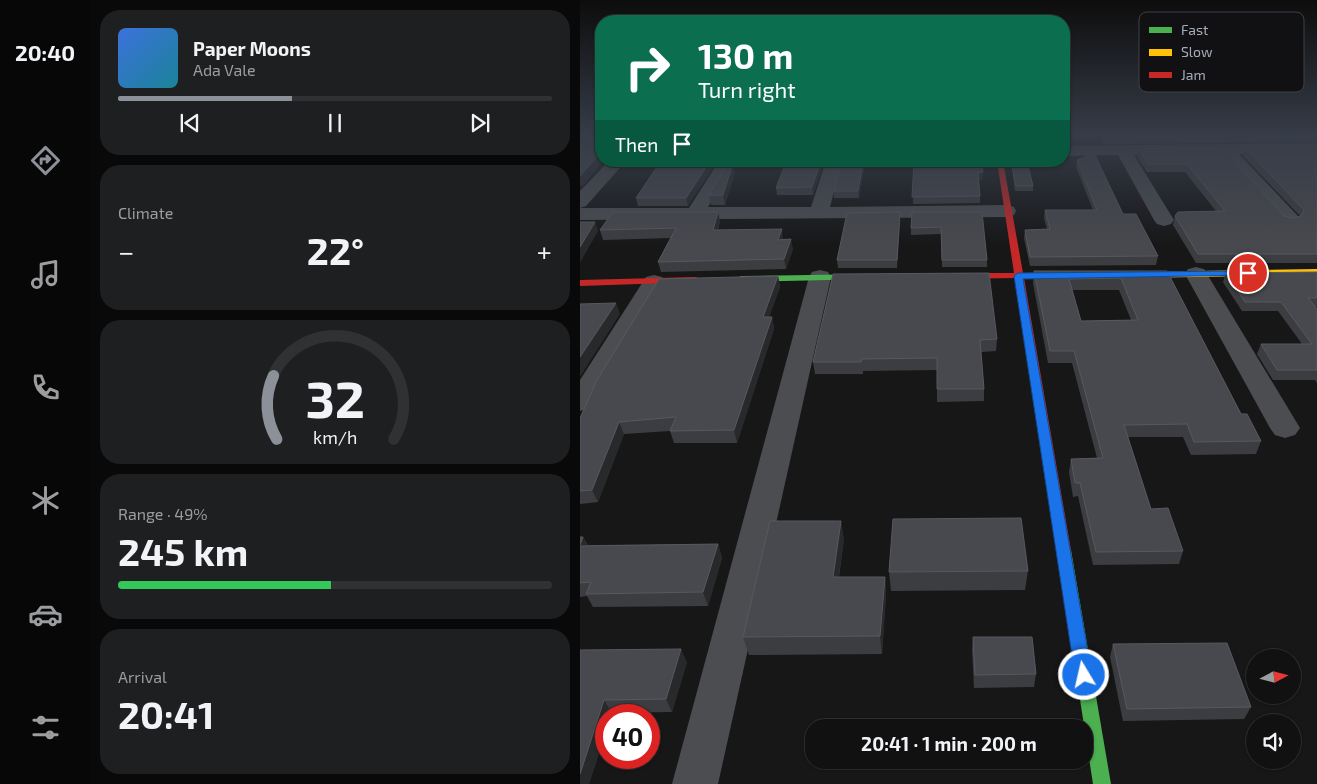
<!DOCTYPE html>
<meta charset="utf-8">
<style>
body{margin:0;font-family:"Exo 2",sans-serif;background:#1e1f20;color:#f1f3f6;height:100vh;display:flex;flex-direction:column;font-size:19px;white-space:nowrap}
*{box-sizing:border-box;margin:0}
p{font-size:16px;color:#9c9d9f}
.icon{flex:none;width:28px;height:28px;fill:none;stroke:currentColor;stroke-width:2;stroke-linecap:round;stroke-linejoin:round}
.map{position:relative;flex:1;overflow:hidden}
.panel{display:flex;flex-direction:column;gap:10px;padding:10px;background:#09090a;width:490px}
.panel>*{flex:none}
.banner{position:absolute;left:15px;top:15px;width:475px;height:152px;border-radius:20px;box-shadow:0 1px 4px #0004,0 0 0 1px #303132;background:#0b6e4f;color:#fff;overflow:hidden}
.needle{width:32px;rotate:83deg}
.controls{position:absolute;left:666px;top:649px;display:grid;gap:10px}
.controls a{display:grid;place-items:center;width:55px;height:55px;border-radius:50%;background:#111112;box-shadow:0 1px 4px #0004,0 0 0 1px #303132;font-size:25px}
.speed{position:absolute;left:15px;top:704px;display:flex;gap:10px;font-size:25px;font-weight:700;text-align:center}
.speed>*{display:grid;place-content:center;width:65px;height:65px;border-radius:50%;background:#111112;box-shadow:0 1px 4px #0004,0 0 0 1px #303132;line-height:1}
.speed .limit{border:8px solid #d22;background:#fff;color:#111}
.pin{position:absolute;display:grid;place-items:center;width:42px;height:42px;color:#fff;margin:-21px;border:2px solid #fff;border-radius:50%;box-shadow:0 1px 5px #0007}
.me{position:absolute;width:55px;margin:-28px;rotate:351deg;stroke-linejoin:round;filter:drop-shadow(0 0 4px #0008)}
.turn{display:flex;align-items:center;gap:18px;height:105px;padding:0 20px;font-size:22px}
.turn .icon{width:65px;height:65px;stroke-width:2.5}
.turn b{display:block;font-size:35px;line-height:42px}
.then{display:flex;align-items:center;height:48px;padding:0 20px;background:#0003;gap:10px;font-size:19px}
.big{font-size:38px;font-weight:700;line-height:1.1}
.panel .card{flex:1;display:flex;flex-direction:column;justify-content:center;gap:8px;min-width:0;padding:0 18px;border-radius:20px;background:#1e1f20}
.panel .dial{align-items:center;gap:0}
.dial svg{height:130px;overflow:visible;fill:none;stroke:#303132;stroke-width:7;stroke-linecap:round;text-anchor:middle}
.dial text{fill:#f1f3f6;stroke:none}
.song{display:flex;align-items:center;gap:15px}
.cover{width:60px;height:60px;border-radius:8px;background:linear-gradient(135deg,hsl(220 70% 55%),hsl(190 70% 35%))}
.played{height:5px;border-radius:2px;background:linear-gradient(90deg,#8c9099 40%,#303132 40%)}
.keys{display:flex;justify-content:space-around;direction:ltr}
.heat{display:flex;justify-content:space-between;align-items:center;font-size:28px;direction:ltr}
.charge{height:8px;border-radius:4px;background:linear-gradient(90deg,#34c759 49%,#303132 0)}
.trip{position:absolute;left:225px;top:719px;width:288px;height:50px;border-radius:20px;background:#111112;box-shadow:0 1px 4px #0004,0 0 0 1px #303132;font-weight:700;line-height:50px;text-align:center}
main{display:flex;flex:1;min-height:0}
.tab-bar{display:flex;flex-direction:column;width:90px;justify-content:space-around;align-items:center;background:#070707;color:#9c9d9f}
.tab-bar .icon{width:35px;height:35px}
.tab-bar .selected{color:#8c9099}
.tab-bar b{font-size:22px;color:#f1f3f6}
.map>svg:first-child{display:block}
</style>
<main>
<nav class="tab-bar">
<b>20:40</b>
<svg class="icon selected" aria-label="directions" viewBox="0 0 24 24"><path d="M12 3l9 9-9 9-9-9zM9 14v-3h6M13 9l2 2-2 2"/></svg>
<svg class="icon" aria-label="music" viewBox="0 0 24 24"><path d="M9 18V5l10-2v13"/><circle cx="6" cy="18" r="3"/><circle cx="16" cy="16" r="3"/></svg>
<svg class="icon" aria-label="phone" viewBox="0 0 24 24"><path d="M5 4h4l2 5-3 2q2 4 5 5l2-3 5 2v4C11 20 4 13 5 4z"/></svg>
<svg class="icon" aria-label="climate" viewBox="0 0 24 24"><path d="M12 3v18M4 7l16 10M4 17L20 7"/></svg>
<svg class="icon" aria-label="car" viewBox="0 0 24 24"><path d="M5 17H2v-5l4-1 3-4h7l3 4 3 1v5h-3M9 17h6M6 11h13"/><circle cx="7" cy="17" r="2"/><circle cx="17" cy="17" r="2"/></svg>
<svg class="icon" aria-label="filters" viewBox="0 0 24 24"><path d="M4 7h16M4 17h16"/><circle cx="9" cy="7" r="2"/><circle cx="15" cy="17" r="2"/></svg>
</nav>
<section class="panel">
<div class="card">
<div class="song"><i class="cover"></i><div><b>Paper Moons</b><p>Ada Vale</p></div></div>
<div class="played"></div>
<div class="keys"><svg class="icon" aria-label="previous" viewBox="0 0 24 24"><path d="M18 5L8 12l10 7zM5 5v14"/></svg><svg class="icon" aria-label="pause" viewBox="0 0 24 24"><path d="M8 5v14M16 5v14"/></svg><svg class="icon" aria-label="next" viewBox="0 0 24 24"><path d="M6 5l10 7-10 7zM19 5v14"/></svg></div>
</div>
<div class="card"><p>Climate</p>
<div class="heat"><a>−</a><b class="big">22°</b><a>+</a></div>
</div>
<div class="card dial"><svg viewBox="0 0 100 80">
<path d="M14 69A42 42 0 1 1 86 69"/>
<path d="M14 69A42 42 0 0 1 12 30" stroke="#8c9099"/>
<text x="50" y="56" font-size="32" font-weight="700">32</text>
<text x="50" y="72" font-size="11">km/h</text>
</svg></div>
<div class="card"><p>Range · 49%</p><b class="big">245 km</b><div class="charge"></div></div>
<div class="card"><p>Arrival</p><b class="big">20:41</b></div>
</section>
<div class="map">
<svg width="737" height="784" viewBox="0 0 737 784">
<rect width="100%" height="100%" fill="#171718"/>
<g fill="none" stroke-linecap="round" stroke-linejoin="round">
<!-- street -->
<g fill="#4b4d51" fill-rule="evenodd">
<path d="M737,143v10l-78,1 58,61 3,4 -3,4 -7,2 -7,-2 -61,-69 -88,1 40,65 -3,4 -7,2 -7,-2 -3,-4 -36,-65 -54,1v-10z"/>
<path d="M29,161h17l-40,45 -6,2v-17z"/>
<path d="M139,161h16l-27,46h103l15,-46h16l-12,46 177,-2 7,2 2,4 -2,4 -7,2 -427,3v-12h109z"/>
<path d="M616,267l8,2 3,5 93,154 -5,7 -10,3 -10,-3 -5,-7 -85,-154 3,-5z"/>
<path d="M240,270l8,2 3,5 -113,507h-46l137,-507 3,-5z"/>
<path d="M74,275l8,2 3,5 -75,126 -10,3v-31l66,-103z"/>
</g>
<!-- fast -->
<g fill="#4caf50" fill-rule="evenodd">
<path d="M291,274l4,3 -1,2 -133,3 -5,-3 5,-3z"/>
<path d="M484,544l5,2 2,4 40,234h-18l-36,-234 2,-4z"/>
</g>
<!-- slow -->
<path fill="#ffc107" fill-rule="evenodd" d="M737,269v6l-183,3 -4,-3 4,-3z"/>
<!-- jam -->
<g fill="#c62828" fill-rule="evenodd">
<path d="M417,161h6l20,112 48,-1 4,3 -4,3h-47l47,272 -2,4 -5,2 -5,-2 -2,-4 -42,-272 -61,1 -4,-3 4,-3h60z"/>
<path d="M116,277l5,3 -2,2 -119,4v-6z"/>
</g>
</g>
<!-- wall -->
<g fill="#3c3d41" fill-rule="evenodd">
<path d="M518,135h219v7l-214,2z"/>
<path d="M665,148h72v115h-121l-23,-38 2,-9 41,-5 -31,-39h-38l-10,-15 2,-8h84l61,67 9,2 7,-2 -57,-60z"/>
<path d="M497,160l81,96 -2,9 -126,1 -6,-28 1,-8 22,-1 -3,-11 1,-8h48l-17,-43z"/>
<path d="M81,161h56l-29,45h-50l-2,-8z"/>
<path d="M212,161h32l-11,34h-36l-1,-7 15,-23z"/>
<path d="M261,161h140l2,11 -1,7 -3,1 1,16v7l-67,1 1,-36h-50l-5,30h-25v-7z"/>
<path d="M431,161h16l6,25v5h-18z"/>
<path d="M155,172l-10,33h-14l-2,-10z"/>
<path d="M320,212v8l-3,48h-59l-1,-8z"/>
<path d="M402,212l5,48v7h-45l-1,-33 -30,1v-7z"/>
<path d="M140,221l-2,9 65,8v1l10,10 -7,20 -125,3 -3,-10 13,-24 -68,2 -3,-10z"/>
<path d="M454,271h133l74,143 20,27 -5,13 -65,1 -8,-18h-55l23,72 32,42 -4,13 -86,1 -15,-69 -5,1 -4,-25 2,-13 26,-1 -25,-95h-24l-15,-80zM492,290h47l12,30 -50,1z"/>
<path d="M737,272v35h-2l2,2v74l-2,-3h-42l-16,-26 4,-10h41l-24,-33h-36l-19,-29 3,-9z"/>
<path d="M253,274l164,65 -1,12 -15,1 3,37v12l-47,1v-32l-74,1v3h-48l-2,-12z"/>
<path d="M198,276l2,11 -11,30h3l2,12 -37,114h-63l-4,-12 -46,3 -26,68 -18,2v-86z"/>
<path d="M0,537h3l5,8 130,-1 4,14 -14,48 -115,1 -6,-11 -7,1z"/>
<path d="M264,539l-5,38h46l1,17 -4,60 -133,1 -6,-18z"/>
<path d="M448,571l-3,19 -134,1 -2,-19z"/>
<path d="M393,637l63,37 -2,13 -60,1 -2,-38z"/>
<path d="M533,644l138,63 -7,12 -121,2 -13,-64z"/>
<path d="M0,650l107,12 -15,50 -60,1 -1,2h-5v16l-17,53h-9z"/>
</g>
<!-- shaded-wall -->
<g fill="#28292b">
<path d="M21,152v9h2l-19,24 -4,1v-10z"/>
<path d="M130,161h7l-29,45 -2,-8z"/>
<path d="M241,161h3l-11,34 -1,-8z"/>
<path d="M283,161l1,7 -5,30 -1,-7z"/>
<path d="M153,163l2,9 -10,33 -2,-10z"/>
<path d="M403,172l-1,7 -4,1v-7z"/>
<path d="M138,212l2,9 -5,18 -2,-9z"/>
<path d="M320,212v8l-3,48v-8z"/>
<path d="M15,222l3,9 -18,32v-16z"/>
<path d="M202,229l1,9 -4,11 -1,-9z"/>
<path d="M211,239l2,10 -7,20 -2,-10z"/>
<path d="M198,276l2,11 -15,42 -2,-12z"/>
<path d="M36,303l4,11 -40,63v-20z"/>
<path d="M192,317l2,12 -37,114 -3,-13z"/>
<path d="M39,422l5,12 -26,68 -6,-12z"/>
<path d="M261,521l3,18 -8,56 -3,-18z"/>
<path d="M3,537l7,13 -10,-4z"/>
<path d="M138,544l4,14 -14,48 -5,-14z"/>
<path d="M305,577l1,17 -4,60 -2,-18z"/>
<path d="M101,649l6,13 -15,50 -6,-13z"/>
<path d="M24,700l8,13 -1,2h-5v16l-17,53h-9v-10z"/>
</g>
<!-- building -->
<g fill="#48494e" stroke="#56595f" fill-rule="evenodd">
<path d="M6,135h15v17l-21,24v-35z"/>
<path d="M523,135h182l-181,1z"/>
<path d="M665,148h72v106h-119l-23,-38 3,-4 47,-1 -38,-47h-39l-9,-15h84l61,67 9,2 8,-2 3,-6z"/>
<path d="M514,153l29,61h13l22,42 -128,1 -5,-27 25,-1 -5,-19h52l-20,-50z"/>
<path d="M81,161h49l-24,37h-50z"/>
<path d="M212,161h29l-9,26 -36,1 9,-23h6z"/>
<path d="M261,161h28h-6l-5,30h-24z"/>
<path d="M334,161h67l2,11 -5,1 2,23 -68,1z"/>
<path d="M431,161h16l6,25h-17z"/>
<path d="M148,163h5l-10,32h-14z"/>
<path d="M33,212h105l-5,18 69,-1 -4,11 13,-1 -7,20 -126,3 18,-34 -76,2z"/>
<path d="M320,212l-3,48h-60l10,-47z"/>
<path d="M332,212h70l5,48h-45l-1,-33 -30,1z"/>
<path d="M0,222h15l-15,25z"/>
<path d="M454,271h133l74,143h6l14,27 -67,1 -7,-18 -63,1 27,84 17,-1 15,43 -87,1 -16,-69h-5l-4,-24 32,-1 -29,-107h-24zM541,278l17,42 -57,1 -12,-42z"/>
<path d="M737,272v26h-9l9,11v61h-40l-16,-26h51l-31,-42h-36l-19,-29z"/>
<path d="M409,273l8,66 -17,1 4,49h-47v-31l-75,1 -1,3h-48l20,-88z"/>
<path d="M198,276l-15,41h9l-38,113 -64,1 6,-14 -57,5 -27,68 -12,1v-73l17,-38 62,-101z"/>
<path d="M36,303l-36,54v-53z"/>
<path d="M441,518l7,53 -139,1 4,-53z"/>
<path d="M190,521h71l-8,56h52l-5,59 -137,1z"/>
<path d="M0,537h3l-3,8z"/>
<path d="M138,544l-15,48 -117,2 5,-12 -11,1v-37z"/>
<path d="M393,637h59l4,37 -61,1z"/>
<path d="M647,643l24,64 -124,2 -14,-65z"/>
<path d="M101,649l-15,50 -62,1 -24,74v-124z"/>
</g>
<!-- sky -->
<linearGradient id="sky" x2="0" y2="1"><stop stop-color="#0d0d0d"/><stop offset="0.55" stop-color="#363c48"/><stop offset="1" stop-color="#363c48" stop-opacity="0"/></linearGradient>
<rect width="737" height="245" fill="url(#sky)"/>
<!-- route -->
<path fill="#1a73e8" stroke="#114b97" d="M668,271h3v4l-228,4 69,396 -2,5 -6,3 -6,-3 -3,-5 -61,-399 4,-3z"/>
<!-- legend -->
<rect x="559" y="12" width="165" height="80" rx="8" fill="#111114" stroke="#3e4046" stroke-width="1"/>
<rect x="569" y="27" width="23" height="6" fill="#4caf50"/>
<rect x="569" y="49" width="23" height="7" fill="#ffc107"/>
<rect x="569" y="72" width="23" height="6" fill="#c62828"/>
<g font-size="14" fill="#a7acba">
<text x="601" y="35">Fast</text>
<text x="601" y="57">Slow</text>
<text x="601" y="80">Jam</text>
</g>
</svg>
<div class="controls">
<a><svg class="needle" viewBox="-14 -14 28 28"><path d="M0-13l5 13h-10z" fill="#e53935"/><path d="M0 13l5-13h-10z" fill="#9c9d9f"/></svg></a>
<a><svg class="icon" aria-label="sound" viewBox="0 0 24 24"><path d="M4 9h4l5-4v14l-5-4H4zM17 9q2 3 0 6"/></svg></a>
</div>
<div class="speed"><div class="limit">40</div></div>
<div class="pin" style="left:668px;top:273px;background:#d93025"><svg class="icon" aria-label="arrive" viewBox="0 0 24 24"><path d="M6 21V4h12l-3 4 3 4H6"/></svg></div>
<svg class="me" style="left:504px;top:675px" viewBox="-20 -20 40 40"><circle r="17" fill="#1a73e8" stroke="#fff" stroke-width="3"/><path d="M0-11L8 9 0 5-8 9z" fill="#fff"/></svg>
<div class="trip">20:41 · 1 min · 200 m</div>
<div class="banner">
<div class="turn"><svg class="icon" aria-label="right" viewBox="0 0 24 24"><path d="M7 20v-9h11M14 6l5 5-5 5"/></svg><div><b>130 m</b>Turn right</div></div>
<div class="then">Then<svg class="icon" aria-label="arrive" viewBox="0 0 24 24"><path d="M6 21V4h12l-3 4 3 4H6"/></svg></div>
</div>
</div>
</main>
